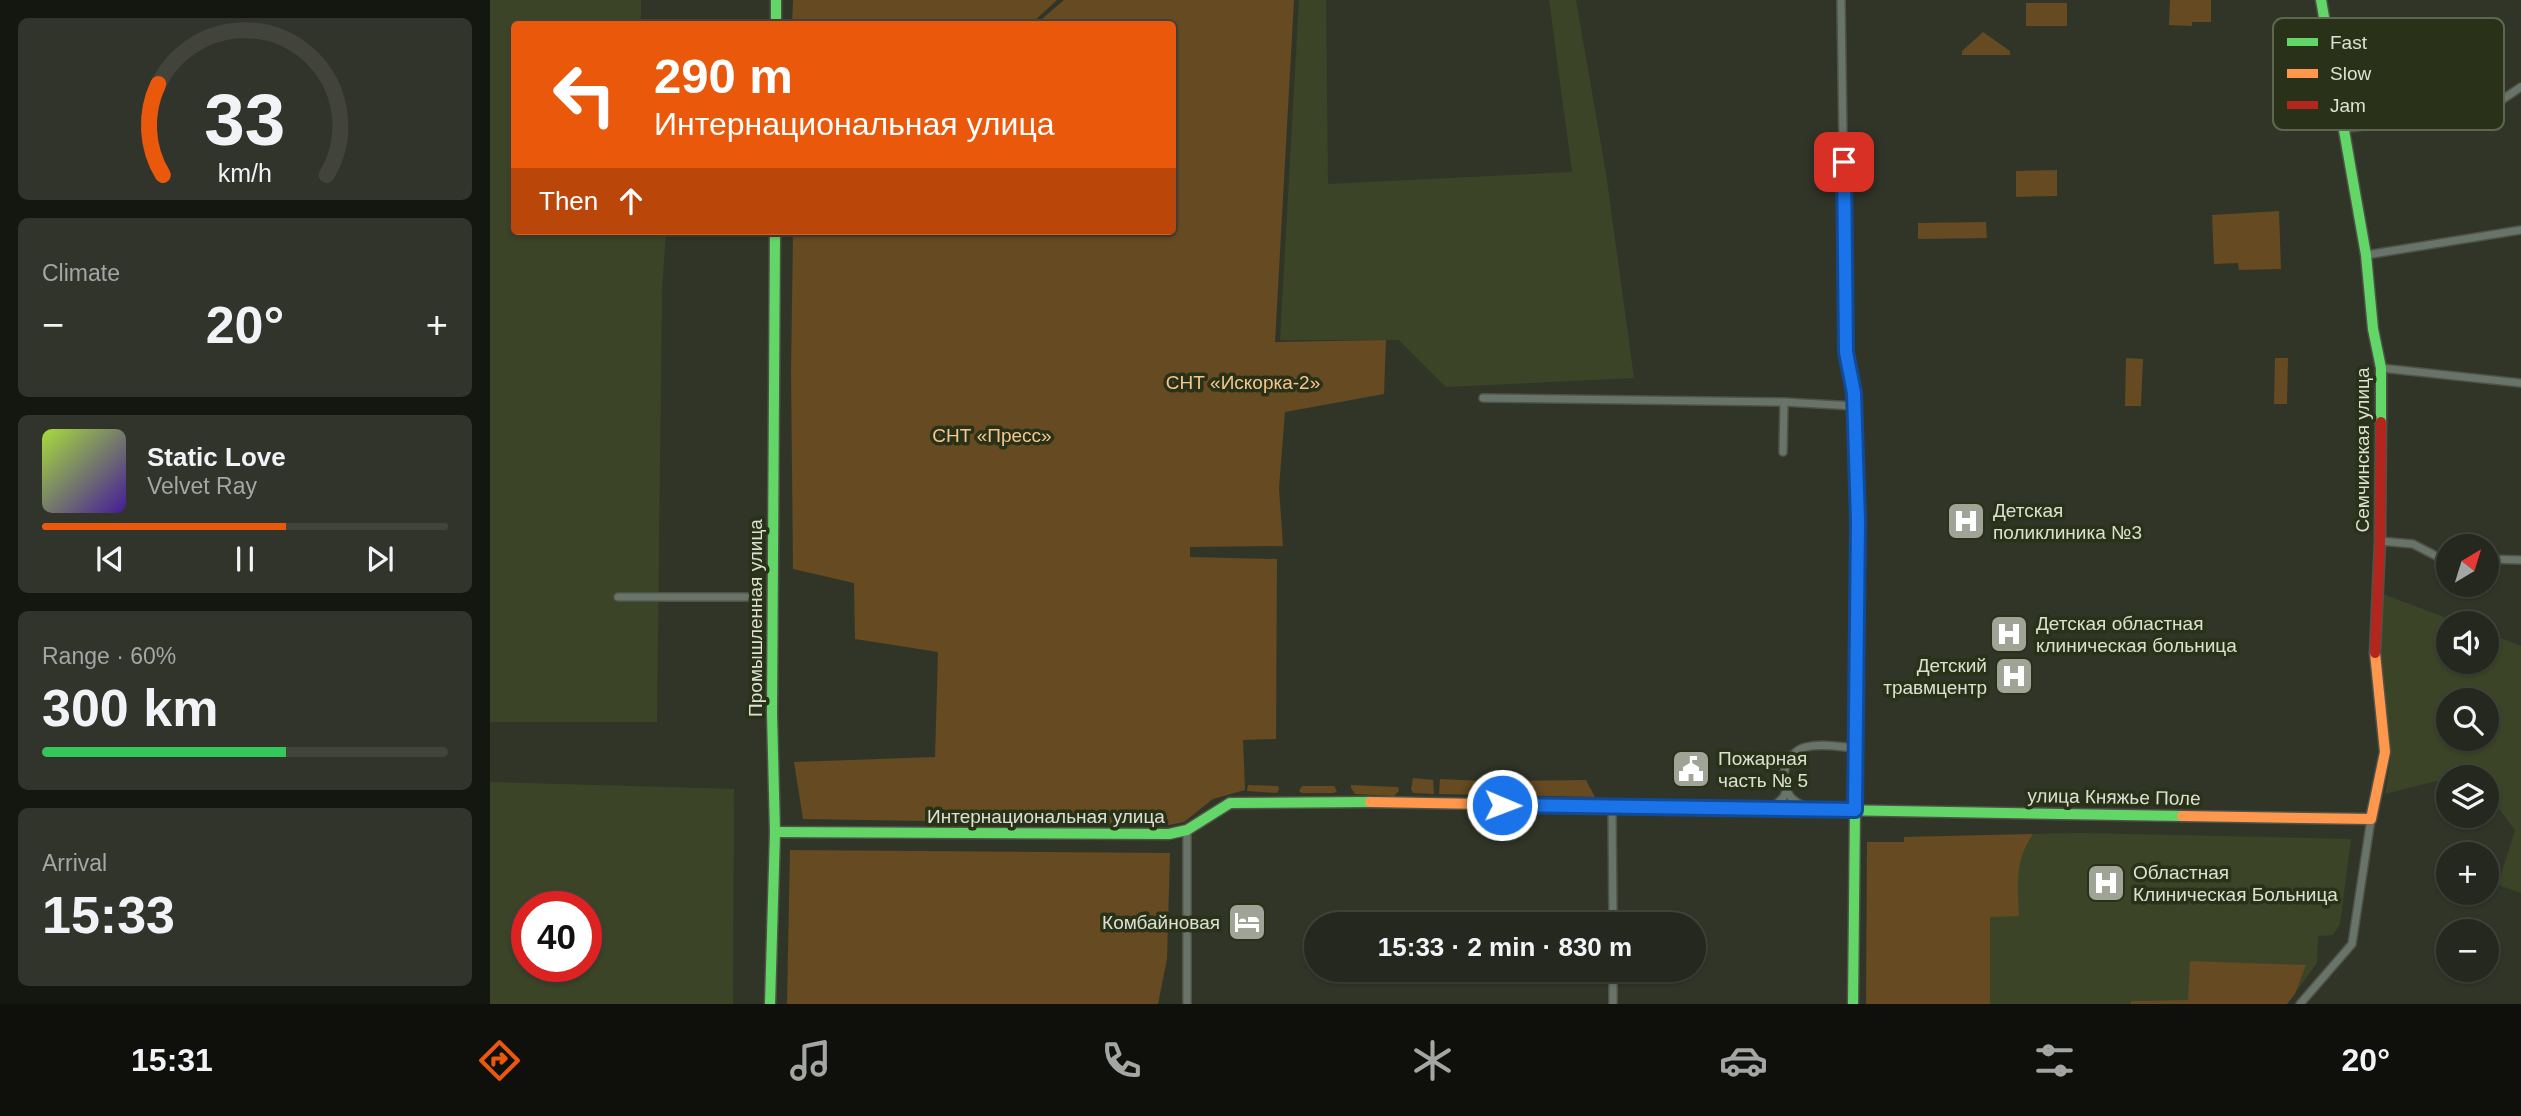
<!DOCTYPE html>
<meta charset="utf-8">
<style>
body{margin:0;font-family:Helvetica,sans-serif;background:#31342b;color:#f1f3f6;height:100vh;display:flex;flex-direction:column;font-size:26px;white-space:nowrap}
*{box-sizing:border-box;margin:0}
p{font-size:23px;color:#a3a6a4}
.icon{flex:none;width:38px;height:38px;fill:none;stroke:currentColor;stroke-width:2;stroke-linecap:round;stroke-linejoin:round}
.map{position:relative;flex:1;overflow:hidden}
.drawer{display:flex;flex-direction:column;gap:18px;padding:18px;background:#141610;width:490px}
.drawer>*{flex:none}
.top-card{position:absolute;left:21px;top:21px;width:665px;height:214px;border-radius:7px;box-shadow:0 2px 5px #0004,0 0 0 2px #42443c;background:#ea580c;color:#fff;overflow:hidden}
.needle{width:46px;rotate:38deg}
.controls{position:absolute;left:1946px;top:534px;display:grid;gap:14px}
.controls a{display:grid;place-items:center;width:63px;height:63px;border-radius:50%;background:#25281e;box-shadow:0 2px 5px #0004,0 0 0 2px #42443c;font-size:35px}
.speed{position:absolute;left:21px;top:891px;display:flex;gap:14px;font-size:35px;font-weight:700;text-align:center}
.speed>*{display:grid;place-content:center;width:91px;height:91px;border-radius:50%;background:#25281e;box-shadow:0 2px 5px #0004,0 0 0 2px #42443c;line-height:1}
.speed .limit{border:10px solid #d22;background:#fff;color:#111}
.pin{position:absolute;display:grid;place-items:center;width:60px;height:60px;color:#fff;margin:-30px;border-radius:14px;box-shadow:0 4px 10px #0006}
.me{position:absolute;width:77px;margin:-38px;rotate:91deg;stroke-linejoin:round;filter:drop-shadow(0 0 5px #0008)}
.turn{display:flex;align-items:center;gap:24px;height:147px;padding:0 28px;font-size:32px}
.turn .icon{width:91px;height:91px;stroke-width:2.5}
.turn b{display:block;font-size:49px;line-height:60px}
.then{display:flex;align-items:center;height:66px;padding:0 28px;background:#0003;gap:14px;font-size:26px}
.big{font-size:52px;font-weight:600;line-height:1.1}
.drawer .widget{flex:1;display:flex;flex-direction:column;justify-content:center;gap:10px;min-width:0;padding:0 24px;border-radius:10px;background:#31342b}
.drawer .dial{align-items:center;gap:0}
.dial svg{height:182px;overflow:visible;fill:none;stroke:#42443c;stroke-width:7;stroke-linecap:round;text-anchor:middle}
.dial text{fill:#f1f3f6;stroke:none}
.song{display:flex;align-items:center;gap:21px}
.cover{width:84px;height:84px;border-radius:10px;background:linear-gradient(135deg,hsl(80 70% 55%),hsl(260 70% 35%))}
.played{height:7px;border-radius:4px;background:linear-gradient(90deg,#ea580c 60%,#42443c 60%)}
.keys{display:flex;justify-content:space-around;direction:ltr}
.heat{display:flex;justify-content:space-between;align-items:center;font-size:38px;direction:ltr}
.charge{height:10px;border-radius:5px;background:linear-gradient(90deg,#34c759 60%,#42443c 0)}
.trip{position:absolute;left:814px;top:912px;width:402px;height:70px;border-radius:35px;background:#25281e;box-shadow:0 2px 5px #0004,0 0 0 2px #42443c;font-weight:600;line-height:70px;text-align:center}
.dock{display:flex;height:112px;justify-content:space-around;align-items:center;background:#0f100c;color:#a3a6a4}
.dock .icon{width:49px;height:49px}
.dock .on{color:#ea580c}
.dock b{font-size:32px;color:#f1f3f6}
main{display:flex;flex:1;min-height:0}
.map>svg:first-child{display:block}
</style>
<main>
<section class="drawer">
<div class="widget dial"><svg viewBox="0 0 100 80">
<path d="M14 69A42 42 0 1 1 86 69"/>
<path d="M14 69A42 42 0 0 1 12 29" stroke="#ea580c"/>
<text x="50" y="56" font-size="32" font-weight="700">33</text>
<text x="50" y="72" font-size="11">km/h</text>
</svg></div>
<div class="widget"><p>Climate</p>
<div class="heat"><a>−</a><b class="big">20°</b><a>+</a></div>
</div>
<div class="widget">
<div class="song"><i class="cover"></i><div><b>Static Love</b><p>Velvet Ray</p></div></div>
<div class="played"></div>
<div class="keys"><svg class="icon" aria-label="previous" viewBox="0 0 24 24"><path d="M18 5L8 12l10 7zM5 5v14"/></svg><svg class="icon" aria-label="pause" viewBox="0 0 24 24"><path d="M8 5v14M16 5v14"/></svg><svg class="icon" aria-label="next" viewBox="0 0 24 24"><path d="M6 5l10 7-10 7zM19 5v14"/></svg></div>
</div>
<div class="widget"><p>Range · 60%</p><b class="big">300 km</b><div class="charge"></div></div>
<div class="widget"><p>Arrival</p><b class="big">15:33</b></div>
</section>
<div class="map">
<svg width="2031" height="1004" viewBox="0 0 2031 1004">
<rect width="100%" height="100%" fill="#313528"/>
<!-- built -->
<g fill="#3b4426" fill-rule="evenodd">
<path d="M0,0h151v24h-127v207h152l-4,60 -5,431h-167z"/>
<path d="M809,0h27l2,184 244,-12 -23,-172h27l30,173 28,205 -188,9 -47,-47h-119z"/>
<path d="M1893,594l77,29h-12v39h39v-29l34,13v247l-23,-8 17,-55 -21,-28 -7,-2v-23h-39v9l-12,-5 -51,13 6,-37 -10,-86zM1958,700h39v38h-39z"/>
<path d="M0,782l244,7 -1,215h-243zM96,906v60h-59v-60z"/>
<path d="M1591,833l270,6 -11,85 -7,11 -15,1 -1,27 -30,41h-420v-162h37v-5z"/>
</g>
<!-- green -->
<g fill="#654a22">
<path d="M303,0h264l-26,24h-239z"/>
<path d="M574,0h230l-19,342 111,-2 -2,54 -99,18 -6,76 4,58 -93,1v10l87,2 -1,180 -33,1 2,50 -32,9 -29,23 -15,3 -366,-6 -9,-57 141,-5 3,-105 -83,-13 -1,-56 -61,-14 -2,-196 2,-142h379v-207h-136z"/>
<path d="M1680,0h41v22h-19v4l-23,-1z"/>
<rect x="1536" y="3" width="41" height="23"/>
<path d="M1493,32l27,19v4h-48v-4z"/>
<path d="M1567,170v26l-41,1v-26z"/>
<path d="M1789,211l2,58 -42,1 -1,-7 -24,1 -2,-49z"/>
<path d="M1496,222l1,16 -69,1v-16z"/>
<path d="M1636,358l17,1 -2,47h-16z"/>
<path d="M1785,358h13l-1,46h-13z"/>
<path d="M923,778l20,2 1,14 -21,-1 -2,-4z"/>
<path d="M950,779l43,2v14l-44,-1z"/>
<path d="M1096,780l9,17 -102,-2v-14z"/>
<path d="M758,785l30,1 1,3 -2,4 -30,-2z"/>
<path d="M861,785l47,2 1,4 -5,5 -39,-2 -4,-6z"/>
<path d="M812,786h32l3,5 -3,2h-32l-3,-2z"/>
<path d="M1543,834c-19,28 -15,50 -14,82l-29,1v87h-124l1,-162h37v-5z"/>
<path d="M300,850l380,3 -3,106 -9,45h-371z"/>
<path d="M1700,961l116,4 -11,29 -8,10h-156v-3l57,-1z"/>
</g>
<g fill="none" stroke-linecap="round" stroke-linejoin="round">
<defs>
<g id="street">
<path d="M1351,0l5,353 8,40 4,128 -3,289"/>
<path d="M1852,129l149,-22 30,-20"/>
<path d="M1876,255l155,-25"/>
<path d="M1891,368l140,15"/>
<path d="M993,398l301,4 70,4"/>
<path d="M1293,452l1,-50"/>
<path d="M1890,541l33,3 27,14 8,1"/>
<path d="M1997,559l34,1"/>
<path d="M128,597h139"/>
<path d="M1122,807l1,117"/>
<path d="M1282,808l11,-10 4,-8"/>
<path d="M1318,809c-6,-4 -14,-7 -18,-13 -13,-17 -4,-44 16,-49 16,-4 34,0 50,1"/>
<path d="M1123,970v34"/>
<path d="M697,1004v-174"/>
<path d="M1810,1004l52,-60 19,-125"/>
</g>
<g id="fast">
<path d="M286,0v24"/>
<path d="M1831,0l45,255 7,74 8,39v54"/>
<path d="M1110,806l582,10"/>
<path d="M285,832l394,2 18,-4 43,-27 140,-1"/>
<path d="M280,1004l5,-172 -3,-118 3,-483"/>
<path d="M1363,1004l2,-194"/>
</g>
<g id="slow">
<path d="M880,802l230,4"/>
<path d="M1692,816l189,3 14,-67 -10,-99"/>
</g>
<path id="jam" d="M1885,653l5,-112 1,-119"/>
</defs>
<!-- street casing -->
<use href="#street" stroke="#4f5347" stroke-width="10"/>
<!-- fast casing -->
<use href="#fast" stroke="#4f5347" stroke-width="13"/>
<!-- slow casing -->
<use href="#slow" stroke="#4f5347" stroke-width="13"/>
<!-- jam casing -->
<use href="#jam" stroke="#4f5347" stroke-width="13"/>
<!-- street -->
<use href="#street" stroke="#687369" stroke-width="7"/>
<!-- fast -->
<use href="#fast" stroke="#63d668" stroke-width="10"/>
<!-- slow -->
<use href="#slow" stroke="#ff974d" stroke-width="10"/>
<!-- jam -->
<use href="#jam" stroke="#b3261e" stroke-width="10"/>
</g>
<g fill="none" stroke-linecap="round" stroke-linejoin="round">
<defs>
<path id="route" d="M1012,805l353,5 3,-289 -4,-128 -8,-41 -2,-190"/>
</defs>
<!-- route casing -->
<use href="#route" stroke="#114b97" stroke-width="18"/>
<!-- route -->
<use href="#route" stroke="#1a73e8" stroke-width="12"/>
</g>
<!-- icons -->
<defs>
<symbol id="hospital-square" viewBox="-11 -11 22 22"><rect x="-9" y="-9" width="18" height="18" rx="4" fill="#a0a496" stroke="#293118"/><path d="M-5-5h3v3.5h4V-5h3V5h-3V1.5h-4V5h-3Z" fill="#fff"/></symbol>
<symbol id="civic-square" viewBox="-11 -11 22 22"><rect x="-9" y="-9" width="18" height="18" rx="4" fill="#a0a496" stroke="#293118"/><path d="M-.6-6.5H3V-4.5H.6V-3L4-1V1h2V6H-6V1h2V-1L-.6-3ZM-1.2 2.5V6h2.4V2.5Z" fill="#fff"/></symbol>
<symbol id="hotel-square" viewBox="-11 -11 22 22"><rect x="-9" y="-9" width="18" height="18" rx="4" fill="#a0a496" stroke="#293118"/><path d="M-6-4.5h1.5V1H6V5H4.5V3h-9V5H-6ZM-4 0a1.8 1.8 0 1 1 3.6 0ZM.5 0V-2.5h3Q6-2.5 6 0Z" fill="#fff"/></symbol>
</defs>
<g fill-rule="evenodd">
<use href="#hospital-square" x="1454" y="499" width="44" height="44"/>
<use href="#hospital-square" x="1497" y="612" width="44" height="44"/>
<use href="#hospital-square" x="1502" y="654" width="44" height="44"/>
<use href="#civic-square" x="1179" y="747" width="44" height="44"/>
<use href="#hospital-square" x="1594" y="861" width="44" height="44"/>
<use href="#hotel-square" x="735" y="900" width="44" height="44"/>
</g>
<g text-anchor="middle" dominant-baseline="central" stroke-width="7" stroke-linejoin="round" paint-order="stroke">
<!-- park labels -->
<g font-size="19" fill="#f6c68a" stroke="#293118">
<text x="753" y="382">СНТ «Искорка-2»</text>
<text x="502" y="435">СНТ «Пресс»</text>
</g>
<!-- street labels -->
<g font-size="19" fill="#dbe0d1" stroke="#293118">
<text transform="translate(1872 450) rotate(-90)">Семчинская улица</text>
<text transform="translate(265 618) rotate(-90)">Промышленная улица</text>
<text transform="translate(1624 797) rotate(1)">улица Княжье Поле</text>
<text x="556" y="816">Интернациональная улица</text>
</g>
<!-- poi labels -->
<g font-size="19" fill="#dbe0d1" stroke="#293118" text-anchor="start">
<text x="1503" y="510">Детская<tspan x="1503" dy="22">поликлиника №3</tspan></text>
<text x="1546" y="623">Детская областная<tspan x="1546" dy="22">клиническая больница</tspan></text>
<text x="1497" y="665" text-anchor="end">Детский<tspan x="1497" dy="22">травмцентр</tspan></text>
<text x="1228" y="758">Пожарная<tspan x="1228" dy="22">часть № 5</tspan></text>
<text x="1643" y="872">Областная<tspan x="1643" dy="22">Клиническая Больница</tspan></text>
<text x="730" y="922" text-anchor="end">Комбайновая</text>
</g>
</g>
<!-- legend -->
<rect x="1783" y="18" width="231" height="112" rx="10" fill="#293118" stroke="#5e6650" stroke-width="2"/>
<rect x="1797" y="38" width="31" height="8" fill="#63d668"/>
<rect x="1797" y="69" width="31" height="9" fill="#ff974d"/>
<rect x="1797" y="101" width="31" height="8" fill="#b3261e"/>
<g font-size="19" fill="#dbe0d1">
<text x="1840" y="49">Fast</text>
<text x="1840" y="80">Slow</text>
<text x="1840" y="112">Jam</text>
</g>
</svg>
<div class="controls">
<a><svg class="needle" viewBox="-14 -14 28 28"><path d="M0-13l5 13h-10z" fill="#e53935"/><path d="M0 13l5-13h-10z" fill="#a3a6a4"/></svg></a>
<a><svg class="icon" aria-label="sound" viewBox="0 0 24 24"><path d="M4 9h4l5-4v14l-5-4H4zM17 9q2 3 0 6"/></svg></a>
<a><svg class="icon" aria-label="search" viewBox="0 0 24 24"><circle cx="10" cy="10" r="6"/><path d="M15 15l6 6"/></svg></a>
<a><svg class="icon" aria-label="layers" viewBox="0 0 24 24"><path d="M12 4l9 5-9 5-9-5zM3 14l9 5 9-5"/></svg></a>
<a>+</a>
<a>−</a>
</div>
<div class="speed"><div class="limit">40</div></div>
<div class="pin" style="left:1354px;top:162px;background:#d93025"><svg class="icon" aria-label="arrive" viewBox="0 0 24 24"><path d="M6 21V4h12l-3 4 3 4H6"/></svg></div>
<svg class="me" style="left:1012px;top:805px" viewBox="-20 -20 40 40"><circle r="17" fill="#1a73e8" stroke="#fff" stroke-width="3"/><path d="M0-11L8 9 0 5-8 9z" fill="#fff"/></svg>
<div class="trip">15:33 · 2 min · 830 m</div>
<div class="top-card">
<div class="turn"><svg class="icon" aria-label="left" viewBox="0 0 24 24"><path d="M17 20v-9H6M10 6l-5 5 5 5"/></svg><div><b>290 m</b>Интернациональная улица</div></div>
<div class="then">Then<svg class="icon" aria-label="ahead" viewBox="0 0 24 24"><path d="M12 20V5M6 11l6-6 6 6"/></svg></div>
</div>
</div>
</main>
<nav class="dock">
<b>15:31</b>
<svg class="icon on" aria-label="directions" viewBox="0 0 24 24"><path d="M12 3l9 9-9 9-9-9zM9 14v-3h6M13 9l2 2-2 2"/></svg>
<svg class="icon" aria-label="music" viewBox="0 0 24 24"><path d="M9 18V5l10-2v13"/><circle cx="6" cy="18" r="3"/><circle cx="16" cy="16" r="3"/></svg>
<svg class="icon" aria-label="phone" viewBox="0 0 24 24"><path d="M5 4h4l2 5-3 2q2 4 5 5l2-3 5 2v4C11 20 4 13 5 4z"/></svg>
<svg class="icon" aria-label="climate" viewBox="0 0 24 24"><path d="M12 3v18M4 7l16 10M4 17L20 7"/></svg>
<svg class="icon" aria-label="car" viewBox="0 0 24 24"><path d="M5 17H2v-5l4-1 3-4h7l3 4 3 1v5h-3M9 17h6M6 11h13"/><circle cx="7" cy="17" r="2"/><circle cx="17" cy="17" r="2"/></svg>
<svg class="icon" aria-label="filters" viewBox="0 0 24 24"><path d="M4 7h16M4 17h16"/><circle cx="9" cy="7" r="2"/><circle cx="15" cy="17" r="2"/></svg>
<b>20°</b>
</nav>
